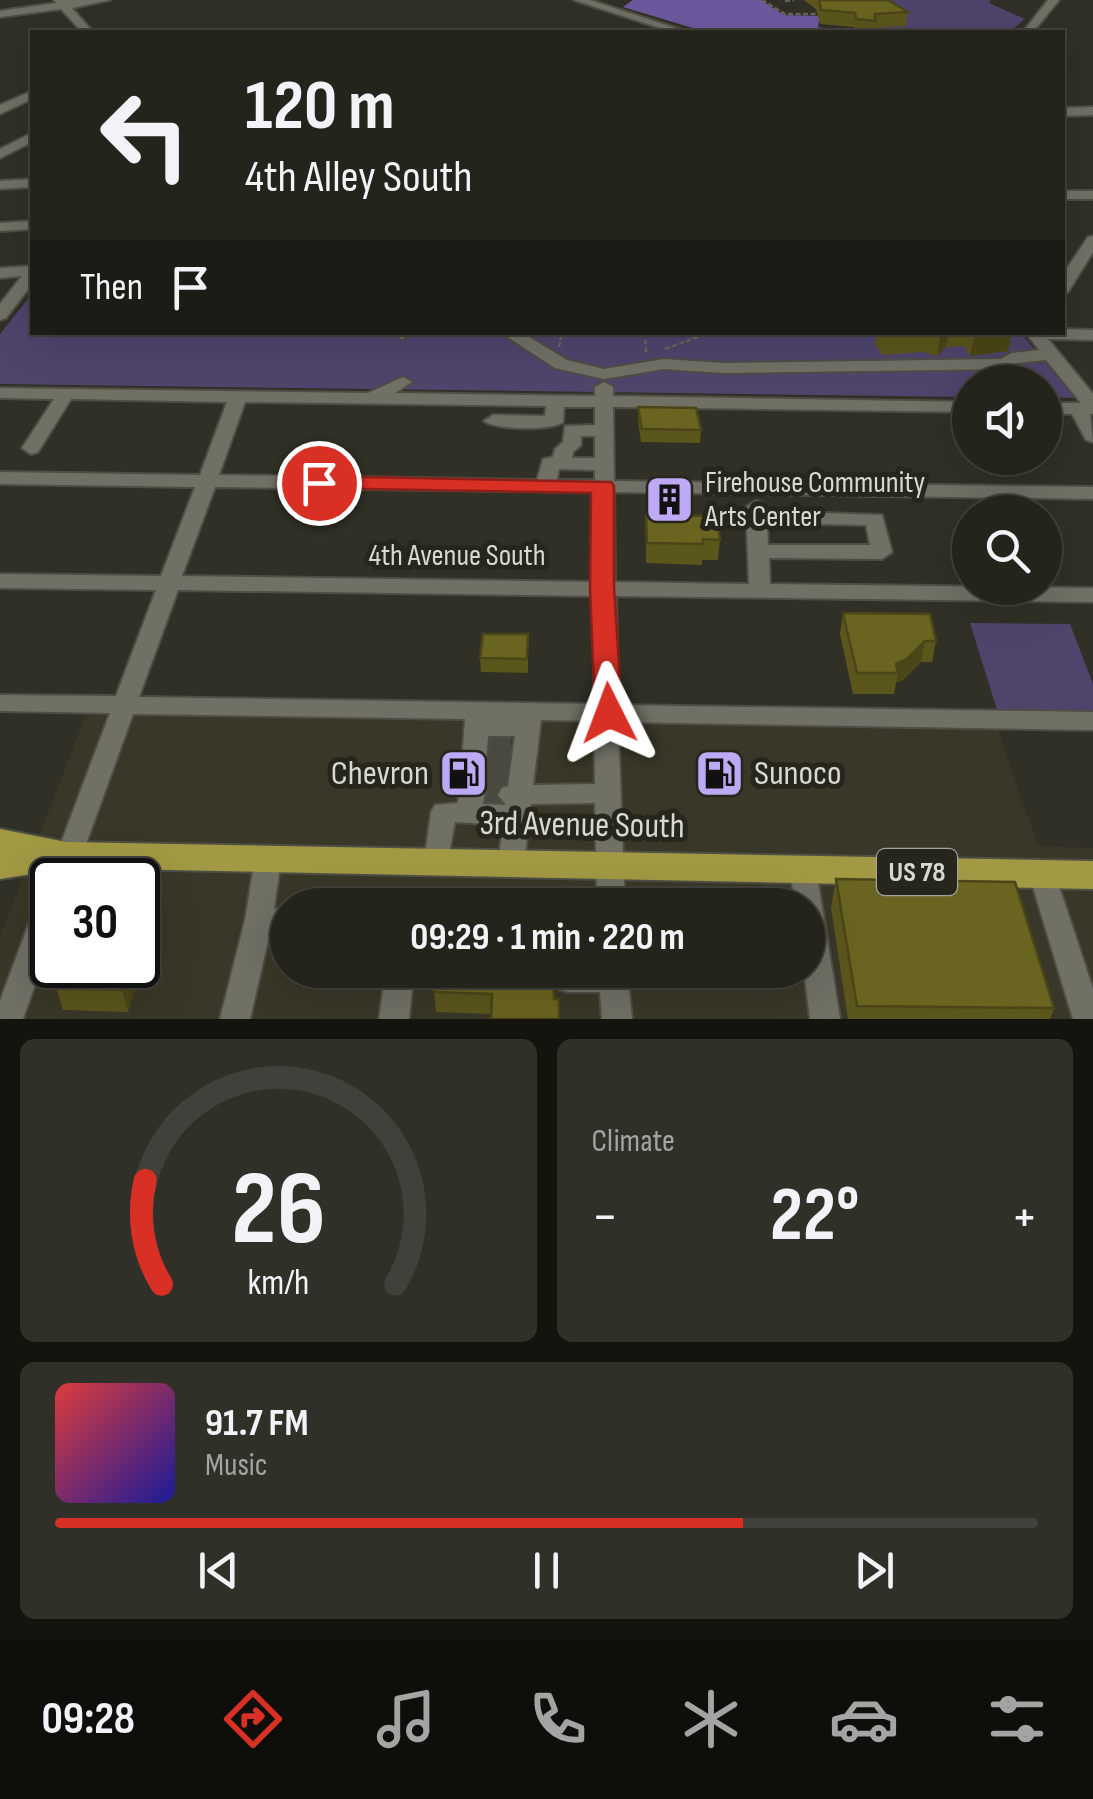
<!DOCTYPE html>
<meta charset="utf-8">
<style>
body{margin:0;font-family:"Sofia Sans Condensed",sans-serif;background:#303029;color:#f1f3f6;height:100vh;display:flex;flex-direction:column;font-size:38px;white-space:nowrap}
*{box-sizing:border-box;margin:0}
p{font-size:32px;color:#a3a4a3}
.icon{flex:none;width:55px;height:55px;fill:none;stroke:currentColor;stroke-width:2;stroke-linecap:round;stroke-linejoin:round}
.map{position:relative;height:1019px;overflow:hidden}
.side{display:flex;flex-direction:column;gap:20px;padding:20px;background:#14140f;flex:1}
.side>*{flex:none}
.top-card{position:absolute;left:30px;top:30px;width:1035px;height:305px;border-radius:0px;box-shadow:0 10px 40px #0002,0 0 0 2px #41413b;background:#24241c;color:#f1f3f6;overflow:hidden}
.buttons{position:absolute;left:952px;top:365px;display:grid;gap:20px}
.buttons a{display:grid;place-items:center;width:110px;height:110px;border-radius:50%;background:#24241c;box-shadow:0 10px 40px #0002,0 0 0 2px #41413b;font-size:50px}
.speed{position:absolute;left:30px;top:858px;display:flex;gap:20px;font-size:50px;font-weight:700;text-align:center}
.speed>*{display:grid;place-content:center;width:130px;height:130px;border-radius:50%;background:#24241c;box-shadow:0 10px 40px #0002,0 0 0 2px #41413b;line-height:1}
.speed .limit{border:5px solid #111;border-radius:15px;background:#fff;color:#111}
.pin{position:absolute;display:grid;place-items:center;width:85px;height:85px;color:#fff;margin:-42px;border:5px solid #fff;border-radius:50%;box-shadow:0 2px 10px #0007}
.me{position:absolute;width:110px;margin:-55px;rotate:357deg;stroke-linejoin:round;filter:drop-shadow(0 0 8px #0008)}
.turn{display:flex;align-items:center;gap:35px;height:210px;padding:0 50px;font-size:45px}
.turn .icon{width:130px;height:130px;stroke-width:2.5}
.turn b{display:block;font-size:70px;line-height:85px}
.then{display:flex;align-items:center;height:95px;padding:0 50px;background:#0003;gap:20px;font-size:38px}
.big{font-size:75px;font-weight:700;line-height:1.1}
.side .card{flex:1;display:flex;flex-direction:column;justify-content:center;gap:15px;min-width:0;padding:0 35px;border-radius:15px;background:#303029}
.side .dial{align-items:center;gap:0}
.dial svg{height:260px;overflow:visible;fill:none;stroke:#41413b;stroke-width:7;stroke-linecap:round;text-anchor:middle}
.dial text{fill:#f1f3f6;stroke:none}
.song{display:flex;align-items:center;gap:30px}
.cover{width:120px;height:120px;border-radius:15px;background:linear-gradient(135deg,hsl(0 70% 55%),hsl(240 70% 35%))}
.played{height:10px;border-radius:5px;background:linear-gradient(90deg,#d93025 70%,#41413b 70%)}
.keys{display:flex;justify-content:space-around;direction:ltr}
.heat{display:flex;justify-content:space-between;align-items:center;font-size:55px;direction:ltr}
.side .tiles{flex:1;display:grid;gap:20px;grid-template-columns:1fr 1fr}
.card:last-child{grid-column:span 2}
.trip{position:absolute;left:270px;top:888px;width:555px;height:100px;border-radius:50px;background:#24241c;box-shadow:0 10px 40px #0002,0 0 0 2px #41413b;font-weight:700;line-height:100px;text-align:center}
.tab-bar{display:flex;height:160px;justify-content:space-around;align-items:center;background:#0e0e0b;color:#a3a4a3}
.tab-bar .icon{width:70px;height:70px}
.tab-bar .selected{color:#d93025}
.tab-bar b{font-size:45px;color:#f1f3f6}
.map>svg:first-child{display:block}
</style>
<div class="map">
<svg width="1093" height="1019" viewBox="0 0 1093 1019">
<rect width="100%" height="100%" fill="#303026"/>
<!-- built -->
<path fill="#393727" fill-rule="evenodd" d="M92,699l900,14 46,133 55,2v171h-1093v-82zM52,880h86v85h-86zM288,905h520v65h-520z"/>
<!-- green -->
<g fill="#4f446c">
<path d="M861,0h130l-2,3 36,16 -16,13h-134l1,-5 27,-3z"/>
<path d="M32,294v38l989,1 54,65 -30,-1v-15h-75v15l-970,-13v-50z"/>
<path d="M970,623l100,1 23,60v29l-96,-3z"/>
</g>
<!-- forest -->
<path fill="#6d589e" d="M633,0h128l23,15 36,1 -2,11 25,5h-137l-83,-25z"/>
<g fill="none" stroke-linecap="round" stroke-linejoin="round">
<!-- minor-tunnel -->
<g stroke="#494940" stroke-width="26" stroke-dasharray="26 12" stroke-linecap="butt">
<path d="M488,750h23"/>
<path d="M485,772l24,-1"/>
<path d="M482,795h26"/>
</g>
<defs>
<g id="minor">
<path d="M54,0h56l-38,8 21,24h-11l-21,-23 -61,8v-6l56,-8z"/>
<path d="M574,0h16l98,32h-16z"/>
<path d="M1048,0h11l-26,32h-10z"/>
<path d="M32,91v8l-32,15v-9z"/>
<path d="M1093,107v8l-31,1v-8z"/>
<path d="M32,133v9l-32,16v-9z"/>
<path d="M32,179v8l-32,2v-8z"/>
<rect x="1062" y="191" width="31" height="8"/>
<path d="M32,221v8l-32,2v-8z"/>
<path d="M1093,236v16l-25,40 -6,2v-18l26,-39z"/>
<path d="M32,266v18l-26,34 -6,2v-16l22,-28 -22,2v-10z"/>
<path d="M1062,329l31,1v10l-45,-1 45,55v20h-3l3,28 -7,-2 -14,-26 -27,-1v-10h36l-35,-43 -29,3 -11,6 -282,4 -60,-4 -60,10 -49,-11 -55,-36h21l46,28 37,9 60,-10 60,4 277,-4 11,-6 27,-3 -14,-18h37z"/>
<path d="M393,332h17v2l-8,5z"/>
<path d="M403,377l9,5 -17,11 200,3v-9l9,-5 9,5v9l357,6v10l-357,-5 1,74 479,6v12l-479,-7 1,90 134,2 -3,-77 10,-6 7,2 3,8 116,4 10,37 -10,7 -113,-1 1,26 323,4v14l-477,-6 2,109 475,7v18l-475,-8 7,183h-28l-2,-102 -64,1 -7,59 -4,8 -9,3 -9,-3 -4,-8 5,-38 -48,-3 -9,48 -9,3 -9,-3 -4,-8 7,-50 4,-7 23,-2 1,-12 9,-8 -7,-8 4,-56 -332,-5 -60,166h-21v56l-29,83h-23v-18l38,-102 4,-8 9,-3 -4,-8 63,-167 -110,-2v-16l116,1 40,-106 -156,-2v-14l161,2 34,-89 -195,-3v-12l200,3 27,-73 -156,-3 -33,53 -7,2 -9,-6 32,-49 -54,-1v-10l368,5zM245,402l301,4 -1,10 -52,-1 -9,6c12,9 68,10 79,1l1,-15h31v18l-30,1 -2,16 -8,7 -2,8 -10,2 -6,21 -318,-5zM581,436h14v22h-23l1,-6 8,-7zM559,469l36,1v10h-38zM215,487l380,5 -1,90 -412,-6zM767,523l99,2 4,20h-102zM178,590l416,6v108l-455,-7zM541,720l53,1 1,63 -62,1zM488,736h27l-7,50 -6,2 -4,7 8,10 -23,-1 2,-13 -8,-8 8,-8z"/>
<path d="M268,848l9,4 4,7 -7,50h14v24l-18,-1 -20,87h-30l25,-99 10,-61 4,-7z"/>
<path d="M803,858l9,3 4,8 24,150h-30l-6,-49h4v-65h-13l-5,-36 4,-8z"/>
<path d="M1042,863l9,3 4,8 38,115v30h-20l-44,-145 4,-8z"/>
<path d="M386,970h28l-5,49h-30z"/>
<path d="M548,970h79l5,49h-30l-2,-27h-32l-10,-3z"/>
</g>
<path id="major" d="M0,829l66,13 1027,19v28l-1024,-21 -69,11z"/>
</defs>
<!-- minor casing -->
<use href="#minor" stroke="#4e4e46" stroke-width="4"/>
<!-- major casing -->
<use href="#major" stroke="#4e4e46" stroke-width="4"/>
<!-- path -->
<g stroke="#65655c" stroke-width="2.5" stroke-dasharray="5 2.5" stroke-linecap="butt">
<path d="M762,0l23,14h36"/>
<path d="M785,1l9,-1"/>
<path d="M645,332l1,20"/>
<path d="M559,347l3,-15"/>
<path d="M665,349l47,-17"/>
</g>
<!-- minor -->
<use href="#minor" fill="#707065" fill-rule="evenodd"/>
<!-- major -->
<use href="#major" fill="#a19943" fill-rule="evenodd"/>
</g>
<!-- wall -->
<g fill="#5b561c">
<path d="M804,0h84l20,12 -2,14 -32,2v4h-20v-5l-34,-3 -4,-15z"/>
<path d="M877,332h135l-4,19 -38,5 -6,-10 -18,1 -9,9 -14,-4 -41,3 -7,-11z"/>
<path d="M638,407l63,23 -1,13 -59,-1 -3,-22z"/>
<path d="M646,515l74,25 -2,20h-16v5l-56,-2z"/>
<path d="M843,613l93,28 -4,21h-11l-18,18 -7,3 -2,11h-41l-13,-60z"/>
<path d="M528,634v39l-47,-1 -1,-14z"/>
<path d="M836,879l218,129 -4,11h-202l-17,-111z"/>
<path d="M159,908l-31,104 -65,-2 -7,-22z"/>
<path d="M436,970l118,29 -63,15 -55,-2 -2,-20z"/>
<path d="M711,970h77l-1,2 -76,-1z"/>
</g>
<!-- shaded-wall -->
<g fill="#4a4617">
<path d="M941,332h8l-3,15 -9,9z"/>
<path d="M975,332h37l-4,19 -38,5z"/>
<path d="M925,641l-4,21 -18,18 -7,3 2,-10 -2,-9z"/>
<path d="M153,887l6,21 -31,104 -6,-22 7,-25h9v-27z"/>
</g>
<!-- building -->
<g fill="#6a6421" stroke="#4a4617" stroke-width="2.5">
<path d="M819,0h69l20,12 -33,2v7l-19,-2 -1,-6 -34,-3z"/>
<path d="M638,407l58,1 5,22 -59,-1z"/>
<path d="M646,515l71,1 3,24 -17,-1v5l-56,-1z"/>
<path d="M843,613l87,1 6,27h-11l-18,18 -11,5 2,9h-41z"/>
<path d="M483,634h45l-1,25 -47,-1z"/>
<path d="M836,879l179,3 39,126 -197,-2z"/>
<path d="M138,886l15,1 -15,51z"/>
<path d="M709,892l74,3 1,10h-74z"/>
<path d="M64,965h65l-7,25 -66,-2z"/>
<path d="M436,970h118v29h5v20h-68l1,-25 -58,-2z"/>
</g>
<!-- route -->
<path fill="#d93025" stroke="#8d1f18" stroke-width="2.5" d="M319,476l292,6 3,4v101l8,126 -4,7h-19l-4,-7 -5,-126 1,-94 -280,-5 -3,-5z"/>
<!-- icons -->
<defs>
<symbol id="building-square" viewBox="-11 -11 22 22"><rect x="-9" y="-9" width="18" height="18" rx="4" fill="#bea9f5" stroke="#27261d"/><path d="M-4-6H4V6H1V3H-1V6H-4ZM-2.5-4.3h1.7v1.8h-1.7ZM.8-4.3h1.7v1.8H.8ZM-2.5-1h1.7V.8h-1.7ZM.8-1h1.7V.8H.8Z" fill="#111"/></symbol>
<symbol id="fuel-square" viewBox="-11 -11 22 22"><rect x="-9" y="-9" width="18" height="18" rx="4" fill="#bea9f5" stroke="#27261d"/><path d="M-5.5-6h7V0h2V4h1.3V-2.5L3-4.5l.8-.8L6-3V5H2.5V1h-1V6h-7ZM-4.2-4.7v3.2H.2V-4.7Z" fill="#111"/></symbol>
</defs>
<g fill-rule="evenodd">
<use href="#building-square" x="642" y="472" width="55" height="55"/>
<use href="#fuel-square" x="436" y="746" width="55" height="55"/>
<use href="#fuel-square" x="692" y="746" width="55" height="55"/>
</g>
<g text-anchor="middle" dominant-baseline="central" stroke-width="10" stroke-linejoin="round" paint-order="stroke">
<!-- shield labels -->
<rect fill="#27261d" stroke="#a4a39c" stroke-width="2.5" x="877" y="849" width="80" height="46" rx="8"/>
<g font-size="28" font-weight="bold" fill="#d9d9d3">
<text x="917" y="872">US 78</text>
</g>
<!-- poi labels -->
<g font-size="30" fill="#d9d9d3" stroke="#27261d" text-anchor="start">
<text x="705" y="483">Firehouse Community<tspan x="705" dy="34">Arts Center</tspan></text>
</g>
<!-- street labels -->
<g font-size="30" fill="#d9d9d3" stroke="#27261d">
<text x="457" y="556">4th Avenue South</text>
</g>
<!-- near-poi labels -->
<g font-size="35" fill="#d9d9d3" stroke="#27261d" text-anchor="end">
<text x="429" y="773">Chevron</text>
<text x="754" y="773" text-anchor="start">Sunoco</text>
</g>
<!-- near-street labels -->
<g font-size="35" fill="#d9d9d3" stroke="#27261d">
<text transform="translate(582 825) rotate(1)">3rd Avenue South</text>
</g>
</g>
</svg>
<div class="buttons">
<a><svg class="icon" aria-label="sound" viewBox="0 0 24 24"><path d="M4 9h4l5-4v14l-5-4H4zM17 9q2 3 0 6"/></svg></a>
<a><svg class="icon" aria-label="search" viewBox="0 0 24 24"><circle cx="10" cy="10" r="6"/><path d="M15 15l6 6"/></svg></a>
</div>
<div class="speed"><div class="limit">30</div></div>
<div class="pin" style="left:319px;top:483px;background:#d93025"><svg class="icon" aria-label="arrive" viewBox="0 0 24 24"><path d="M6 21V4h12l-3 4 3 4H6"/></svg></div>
<svg class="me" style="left:609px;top:713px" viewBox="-20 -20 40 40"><path d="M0-17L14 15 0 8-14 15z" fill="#d93025" stroke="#fff" stroke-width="4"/></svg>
<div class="trip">09:29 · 1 min · 220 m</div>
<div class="top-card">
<div class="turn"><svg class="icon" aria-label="left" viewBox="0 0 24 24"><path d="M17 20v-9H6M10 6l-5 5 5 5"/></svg><div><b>120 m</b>4th Alley South</div></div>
<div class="then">Then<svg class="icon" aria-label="arrive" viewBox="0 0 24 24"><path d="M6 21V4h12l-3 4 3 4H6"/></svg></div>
</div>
</div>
<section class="side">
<div class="tiles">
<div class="card dial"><svg viewBox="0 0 100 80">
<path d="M14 69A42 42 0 1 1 86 69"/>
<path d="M14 69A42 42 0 0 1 9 37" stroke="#d93025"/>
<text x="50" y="56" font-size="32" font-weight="700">26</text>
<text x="50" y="72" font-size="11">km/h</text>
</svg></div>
<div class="card"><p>Climate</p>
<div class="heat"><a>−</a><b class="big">22°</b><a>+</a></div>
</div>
<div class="card">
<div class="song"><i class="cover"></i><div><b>91.7 FM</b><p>Music</p></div></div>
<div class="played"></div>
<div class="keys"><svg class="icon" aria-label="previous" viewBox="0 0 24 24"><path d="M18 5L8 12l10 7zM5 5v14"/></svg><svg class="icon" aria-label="pause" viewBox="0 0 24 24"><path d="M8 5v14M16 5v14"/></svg><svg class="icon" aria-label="next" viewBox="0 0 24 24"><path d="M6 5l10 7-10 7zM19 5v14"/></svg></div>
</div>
</div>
</section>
<nav class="tab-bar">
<b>09:28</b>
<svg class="icon selected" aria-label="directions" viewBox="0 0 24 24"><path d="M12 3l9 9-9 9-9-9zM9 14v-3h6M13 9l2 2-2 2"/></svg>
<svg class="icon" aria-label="music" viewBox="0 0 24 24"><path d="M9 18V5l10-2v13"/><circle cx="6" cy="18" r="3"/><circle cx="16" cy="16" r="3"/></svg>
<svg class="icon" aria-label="phone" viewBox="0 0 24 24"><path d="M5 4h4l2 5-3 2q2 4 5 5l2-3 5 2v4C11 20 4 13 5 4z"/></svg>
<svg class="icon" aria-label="climate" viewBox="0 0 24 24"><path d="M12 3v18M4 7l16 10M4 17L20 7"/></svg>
<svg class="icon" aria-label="car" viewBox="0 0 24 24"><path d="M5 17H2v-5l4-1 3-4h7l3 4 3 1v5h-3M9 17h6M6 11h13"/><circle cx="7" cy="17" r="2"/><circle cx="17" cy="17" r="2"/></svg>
<svg class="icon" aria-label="filters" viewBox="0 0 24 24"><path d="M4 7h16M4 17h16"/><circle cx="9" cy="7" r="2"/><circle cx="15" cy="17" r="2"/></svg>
</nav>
